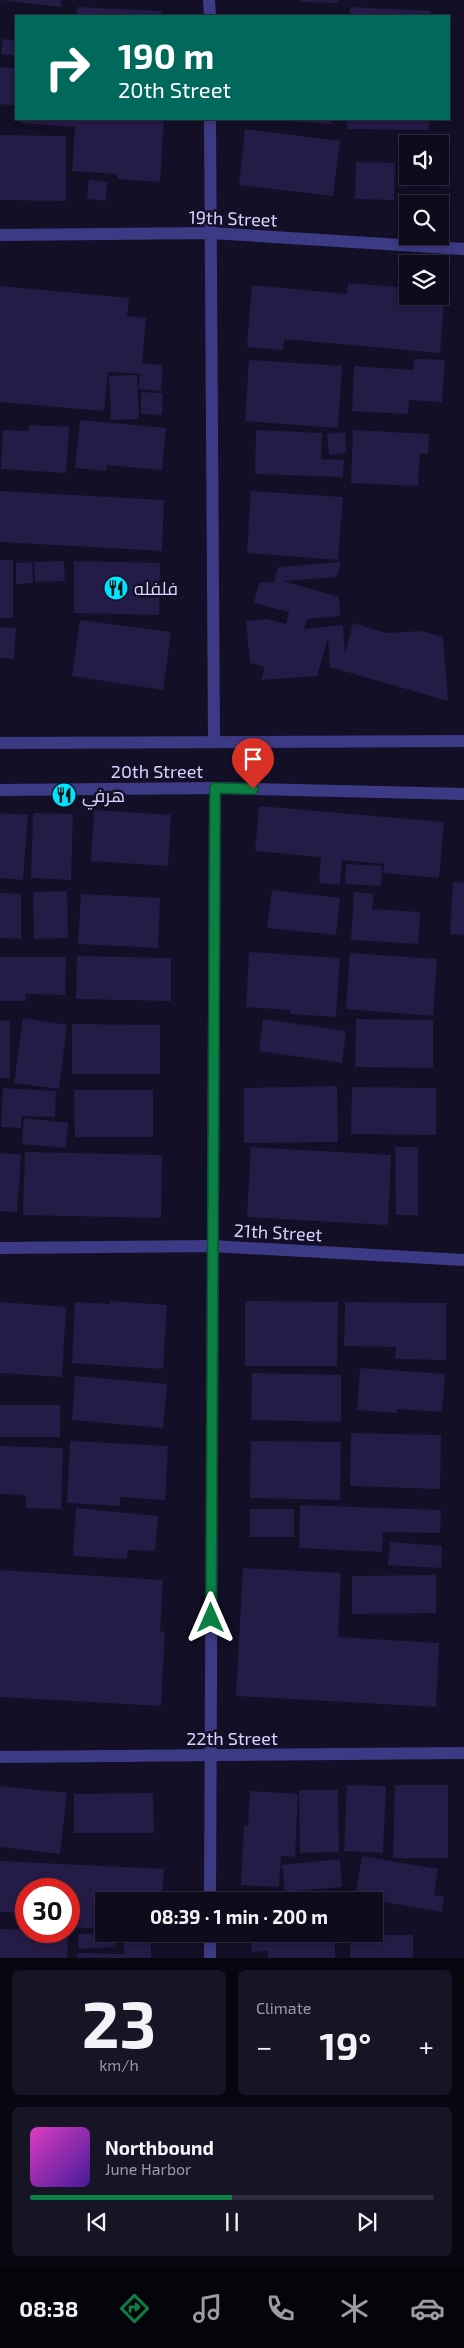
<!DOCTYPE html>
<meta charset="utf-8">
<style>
body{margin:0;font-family:"Exo 2",Cairo,sans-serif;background:#171425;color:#f1f3f6;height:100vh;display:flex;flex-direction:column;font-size:19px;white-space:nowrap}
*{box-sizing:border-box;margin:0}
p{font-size:16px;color:#9b9ba3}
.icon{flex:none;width:28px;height:28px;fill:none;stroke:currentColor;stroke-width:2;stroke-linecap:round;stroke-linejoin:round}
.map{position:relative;height:1958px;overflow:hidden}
.side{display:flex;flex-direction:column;gap:12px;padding:12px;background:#08060f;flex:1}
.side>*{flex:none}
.guide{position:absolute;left:15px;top:15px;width:435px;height:105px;border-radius:0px;box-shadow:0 2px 8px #0003,0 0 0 1px #2e2b3b;background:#00695c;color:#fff;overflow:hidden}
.tools{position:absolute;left:399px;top:135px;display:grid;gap:10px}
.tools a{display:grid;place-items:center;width:50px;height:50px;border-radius:0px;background:#0e0b1c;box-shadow:0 2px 8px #0003,0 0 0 1px #2e2b3b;font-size:25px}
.speed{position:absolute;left:15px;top:1878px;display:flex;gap:10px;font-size:25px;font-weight:700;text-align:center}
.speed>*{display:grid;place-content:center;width:65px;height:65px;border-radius:50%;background:#0e0b1c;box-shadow:0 2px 8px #0003,0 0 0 1px #2e2b3b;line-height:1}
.speed .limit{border:8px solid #d22;background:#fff;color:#111}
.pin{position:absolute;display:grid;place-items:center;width:42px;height:42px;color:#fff;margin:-51px -21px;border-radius:50% 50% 50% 0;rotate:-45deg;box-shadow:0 0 5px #0007}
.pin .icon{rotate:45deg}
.me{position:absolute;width:55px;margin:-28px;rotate:0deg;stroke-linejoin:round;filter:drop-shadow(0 0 4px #0008)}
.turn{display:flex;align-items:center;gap:18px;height:105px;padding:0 20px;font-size:22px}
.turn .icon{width:65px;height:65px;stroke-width:2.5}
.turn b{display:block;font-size:35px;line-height:42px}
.big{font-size:38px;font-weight:700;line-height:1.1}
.side .widget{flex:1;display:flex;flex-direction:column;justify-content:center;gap:8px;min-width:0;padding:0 18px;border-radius:8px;background:#171425}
.side .dial{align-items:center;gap:0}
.dial b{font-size:65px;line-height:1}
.song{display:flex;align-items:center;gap:15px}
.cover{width:60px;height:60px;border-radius:8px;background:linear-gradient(135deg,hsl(310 70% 55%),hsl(260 70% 35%))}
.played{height:5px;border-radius:2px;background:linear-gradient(90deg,#0b8043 50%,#2e2b3b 50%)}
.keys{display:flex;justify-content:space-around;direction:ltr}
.heat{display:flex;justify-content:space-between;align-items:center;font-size:28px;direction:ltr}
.side .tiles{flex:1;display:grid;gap:12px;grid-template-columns:1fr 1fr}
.widget:last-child{grid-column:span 2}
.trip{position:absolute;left:95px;top:1892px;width:288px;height:50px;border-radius:0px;background:#0e0b1c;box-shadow:0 2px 8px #0003,0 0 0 1px #2e2b3b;font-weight:700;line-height:50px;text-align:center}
.tab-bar{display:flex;height:80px;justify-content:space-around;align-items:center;background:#06040b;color:#9b9ba3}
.tab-bar .icon{width:35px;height:35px}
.tab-bar .on{color:#0b8043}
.tab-bar b{font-size:22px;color:#f1f3f6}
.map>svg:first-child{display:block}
</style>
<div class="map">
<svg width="464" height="1958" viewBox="0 0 464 1958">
<rect width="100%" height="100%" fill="#130f26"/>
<!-- building -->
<g fill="#241b47">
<path d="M0,0h61v7z"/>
<path d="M300,0h39v3l-39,-1z"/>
<path d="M77,7l84,4v5h-85z"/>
<path d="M350,7l81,4 -1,5h-81z"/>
<path d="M3,39l13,1v16l-15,-2z"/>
<path d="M0,67l16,1v38l-16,-2z"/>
<path d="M21,119h143l-4,63 -43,-3v-5l-45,-3 3,-44 -54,-4z"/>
<path d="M254,119h79l-1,5z"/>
<path d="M347,119h82v11l-82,-1z"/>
<path d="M245,129l95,12 -7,55 -94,-11z"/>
<path d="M0,135l66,1v65l-66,-1z"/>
<path d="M356,162l39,1 -1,37 -39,-1z"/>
<path d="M89,180l18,2 -1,19 -19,-2z"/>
<path d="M348,283l60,5v8h32v-5h5l-5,62 -156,-14 -1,11 -36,-3 5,-62 95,9z"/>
<path d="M0,286l129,12 -2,18 19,2 -4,45 21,2 -2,26 -23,-2 2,-14 3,-1 -35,-2 -4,39 -104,-9z"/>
<path d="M414,359l31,1 -3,42 -33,-2 -1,14 -56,-3 2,-45 59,4z"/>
<path d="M249,360l93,6 -4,62 -93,-7z"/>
<path d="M137,375l2,44 -28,1 -2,-44z"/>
<path d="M141,392l22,1 -1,22 -21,-1z"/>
<path d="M80,420l86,8 -4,42 -55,-5 -1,6 -31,-3z"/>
<path d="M29,425l40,2 -3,46 -65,-4 2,-39 26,1z"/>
<path d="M256,430l66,3 -1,26 23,1 -1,17 -88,-3z"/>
<path d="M353,430l76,4 -1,20 -8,-1 -2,33 -67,-3z"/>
<path d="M345,432l1,21 -17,2 -2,-21z"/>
<path d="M0,491l164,9 -2,51 -162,-9z"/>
<path d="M251,491l92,6 -5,63 -91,-7z"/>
<rect x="0" y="560" width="13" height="58"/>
<path d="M64,561l1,20 -30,1 -1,-20z"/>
<path d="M74,561l86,2 -1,52 -85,-2z"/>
<path d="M32,562l1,21 -17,1v-21z"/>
<path d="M341,562l-4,15 -54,4 56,16 1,19 -33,3 -3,10 39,-4 2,29 8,-31 33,10 35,-2 22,6 5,64 -118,-34 -2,-29 -11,38 -56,4 4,-13 -15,-4 -4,-42 21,-2 19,5 3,-12 -35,-9 5,-20 15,-1 4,-15z"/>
<path d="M80,620l91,12 -8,58 -91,-14z"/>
<path d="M0,627l16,1 -2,31 -14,-1z"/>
<path d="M259,806l185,16 -5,56 -56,-5 1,-9 -42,-4 -2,25 -21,-2 2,-26 -66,-6z"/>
<path d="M94,810l77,5 -3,51 -77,-5z"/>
<path d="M0,813l28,2 -5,65 -23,-2z"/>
<path d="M33,813l40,1 -2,66 -40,-2z"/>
<path d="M346,864l36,2 -1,20 -36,-2z"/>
<path d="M453,882l11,1v52l-14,-1z"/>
<path d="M272,890l68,8 -4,37 -69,-7z"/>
<path d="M67,891l1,47 -34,1 -1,-47z"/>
<path d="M354,892l20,2 -2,15 48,3 -2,32 -67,-4z"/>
<path d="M0,893l21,1v45l-21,-1z"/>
<path d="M81,894l79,4 -2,50 -80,-4z"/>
<path d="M249,952l91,6 -4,59 -46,-3v-4l-44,-3z"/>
<path d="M350,953l87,6 -4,57 -87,-7z"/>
<path d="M77,956l94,2v43l-95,-2z"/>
<path d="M0,957h66l-1,38 -40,-1 1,7h-26z"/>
<path d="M23,1018l44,7 -8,64 -45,-6z"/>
<path d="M263,1019l83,12 -4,32 -83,-12z"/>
<path d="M356,1019l77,1v48l-78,-1z"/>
<path d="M10,1020v58h-10v-57z"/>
<path d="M72,1024l88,1v49h-88z"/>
<path d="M337,1086l1,56 -94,1v-55z"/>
<path d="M352,1087l84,1v47l-85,-1z"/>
<path d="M3,1088l53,3 -1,26 -34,-1v12l-20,-1z"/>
<path d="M74,1090h79v47h-78z"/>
<path d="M24,1118l44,5 -2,25 -44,-4z"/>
<path d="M251,1147l140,8 -3,70 -141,-8z"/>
<path d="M395,1147h23v68h-22z"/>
<path d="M25,1152l137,3 -1,63 -138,-3z"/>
<path d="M0,1153l21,2 -4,57 -17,-1z"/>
<path d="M110,1301l57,4 -4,64 -91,-6 3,-61 35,2z"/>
<path d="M245,1301l93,1 -1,64h-92z"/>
<path d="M0,1302l66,5 -4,70 -62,-4z"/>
<path d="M345,1302l101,1v57l-51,-1 1,-12 -52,-1z"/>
<path d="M360,1368l85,6 -3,38 -45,-3v4l-40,-3z"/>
<path d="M252,1373l89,2v47l-90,-2z"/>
<path d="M75,1376l92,8 -4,44 -91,-8z"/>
<rect x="0" y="1405" width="60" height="32"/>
<path d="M351,1433l90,2 -1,54 -90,-3z"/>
<path d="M70,1441l98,5 -3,54 -45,-3v9l-53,-3z"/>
<path d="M251,1441l90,1 -1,58 -90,-2z"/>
<path d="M0,1446l63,2 -2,61 -35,-1v-13l-26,-1z"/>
<path d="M300,1505l141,5 -1,23 -57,-1 -1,20 -83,-4z"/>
<path d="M76,1508l82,8 -3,35 -27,-1 -1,9 -54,-3z"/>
<rect x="250" y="1509" width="44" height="28"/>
<path d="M390,1542l52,4 -1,22 -53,-3z"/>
<path d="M243,1568l98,5 -3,64 101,6 -3,64 -200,-11z"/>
<path d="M0,1570l163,10 -3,51 5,1 -4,74 -161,-9z"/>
<path d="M436,1575v38l-84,1v-38z"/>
<path d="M347,1785l39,1 -3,67 -39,-2z"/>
<path d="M395,1785h53v73h-55z"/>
<path d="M0,1786l67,7 -7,61 -60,-7z"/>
<path d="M299,1790h39l1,62 -39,1z"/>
<path d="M250,1791l48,3 -3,63 -14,-1 -2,31 -38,-2 3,-59h4z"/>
<path d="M153,1793l1,40h-80v-39z"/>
<path d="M362,1856l76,13 -4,26 10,2 -2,15 -87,-15z"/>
<path d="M340,1859l2,28 -57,5 -3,-27z"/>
<path d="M0,1861l164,8 -2,32h-58v28l-35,-2v-38h-43v24l-26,-1z"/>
<path d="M0,1929l68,2 -1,27h-67z"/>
<path d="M104,1933l11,1 1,13 -37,2 -1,-15z"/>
<path d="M124,1934h27v24h-74v-5l47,1z"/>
<path d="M252,1934h83v24h-67v-7l-17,1z"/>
<rect x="350" y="1935" width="63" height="23"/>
</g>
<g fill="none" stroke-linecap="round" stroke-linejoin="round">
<!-- minor -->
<g stroke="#3d3a85" stroke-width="12">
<path d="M209,0l1,16"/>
<path d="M210,119l4,623"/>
<path d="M0,235l211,-2 253,16"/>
<path d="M0,743l464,-2"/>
<path d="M0,790l215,-2 249,6"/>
<path d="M0,1248l212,-2 252,14"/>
<path d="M0,1757l464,-4"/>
<path d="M210,1901l5,-1113"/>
<path d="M210,1958v-24"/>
</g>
</g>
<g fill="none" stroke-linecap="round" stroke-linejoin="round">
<defs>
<path id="route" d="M211,1618l4,-830 38,1"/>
</defs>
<!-- route casing -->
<use href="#route" stroke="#07532c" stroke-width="12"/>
<!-- route -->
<use href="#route" stroke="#0b8043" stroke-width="9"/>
</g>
<!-- icons -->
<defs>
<symbol id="restaurant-disc" viewBox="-11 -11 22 22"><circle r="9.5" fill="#00e5ff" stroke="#130f26"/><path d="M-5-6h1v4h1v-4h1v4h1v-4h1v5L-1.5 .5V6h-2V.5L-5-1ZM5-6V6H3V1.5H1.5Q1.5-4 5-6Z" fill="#111"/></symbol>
</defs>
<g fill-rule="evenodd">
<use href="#restaurant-disc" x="102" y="574" width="28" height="28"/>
<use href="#restaurant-disc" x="50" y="781" width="28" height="28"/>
</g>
<g text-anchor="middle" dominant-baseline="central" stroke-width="5" stroke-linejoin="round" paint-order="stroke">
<!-- street labels -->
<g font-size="18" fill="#d9d4ff" stroke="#130f26">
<text transform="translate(233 218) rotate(2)">19th Street</text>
<text x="157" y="771">20th Street</text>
<text transform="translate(278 1232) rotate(3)">21th Street</text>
<text x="232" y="1738">22th Street</text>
</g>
<!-- poi labels -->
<g font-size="18" fill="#d9d4ff" stroke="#130f26" text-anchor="start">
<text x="134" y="588">فلفله</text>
<text x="82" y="795">هرفي</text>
</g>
</g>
</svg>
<div class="tools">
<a><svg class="icon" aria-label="sound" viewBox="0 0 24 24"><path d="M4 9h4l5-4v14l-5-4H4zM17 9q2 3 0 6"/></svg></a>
<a><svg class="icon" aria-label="search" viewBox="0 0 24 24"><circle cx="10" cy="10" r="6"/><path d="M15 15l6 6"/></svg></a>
<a><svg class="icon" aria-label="layers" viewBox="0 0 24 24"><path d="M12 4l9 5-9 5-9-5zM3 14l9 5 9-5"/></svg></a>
</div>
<div class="speed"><div class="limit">30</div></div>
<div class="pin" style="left:253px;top:789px;background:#d93025"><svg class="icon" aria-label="arrive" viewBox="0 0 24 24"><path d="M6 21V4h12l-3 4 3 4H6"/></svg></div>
<svg class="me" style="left:211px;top:1618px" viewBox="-20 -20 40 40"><path d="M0-17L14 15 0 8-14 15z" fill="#0b8043" stroke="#fff" stroke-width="4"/></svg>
<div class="trip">08:39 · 1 min · 200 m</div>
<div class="guide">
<div class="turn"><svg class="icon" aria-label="right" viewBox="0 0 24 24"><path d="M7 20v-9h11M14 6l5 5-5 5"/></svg><div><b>190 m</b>20th Street</div></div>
</div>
</div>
<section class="side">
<div class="tiles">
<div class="widget dial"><b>23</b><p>km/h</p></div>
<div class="widget"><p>Climate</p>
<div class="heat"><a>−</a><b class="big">19°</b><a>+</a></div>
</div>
<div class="widget">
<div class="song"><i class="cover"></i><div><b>Northbound</b><p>June Harbor</p></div></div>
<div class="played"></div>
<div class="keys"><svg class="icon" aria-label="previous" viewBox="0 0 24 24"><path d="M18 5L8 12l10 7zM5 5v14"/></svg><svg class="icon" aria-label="pause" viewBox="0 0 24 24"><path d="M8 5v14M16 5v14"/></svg><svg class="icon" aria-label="next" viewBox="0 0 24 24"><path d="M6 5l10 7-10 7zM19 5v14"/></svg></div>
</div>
</div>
</section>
<nav class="tab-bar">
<b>08:38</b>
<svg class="icon on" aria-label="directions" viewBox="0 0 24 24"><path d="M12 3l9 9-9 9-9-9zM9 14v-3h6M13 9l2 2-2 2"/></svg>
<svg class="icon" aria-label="music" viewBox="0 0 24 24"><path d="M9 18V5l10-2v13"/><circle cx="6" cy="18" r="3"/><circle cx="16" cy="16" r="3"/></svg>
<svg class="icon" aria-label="phone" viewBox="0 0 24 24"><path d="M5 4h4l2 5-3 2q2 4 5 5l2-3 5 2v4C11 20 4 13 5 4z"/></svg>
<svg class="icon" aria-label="climate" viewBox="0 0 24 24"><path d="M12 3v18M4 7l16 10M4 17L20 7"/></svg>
<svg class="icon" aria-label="car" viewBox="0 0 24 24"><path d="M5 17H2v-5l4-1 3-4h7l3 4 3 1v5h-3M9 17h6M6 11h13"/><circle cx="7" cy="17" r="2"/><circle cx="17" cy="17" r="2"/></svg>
</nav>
